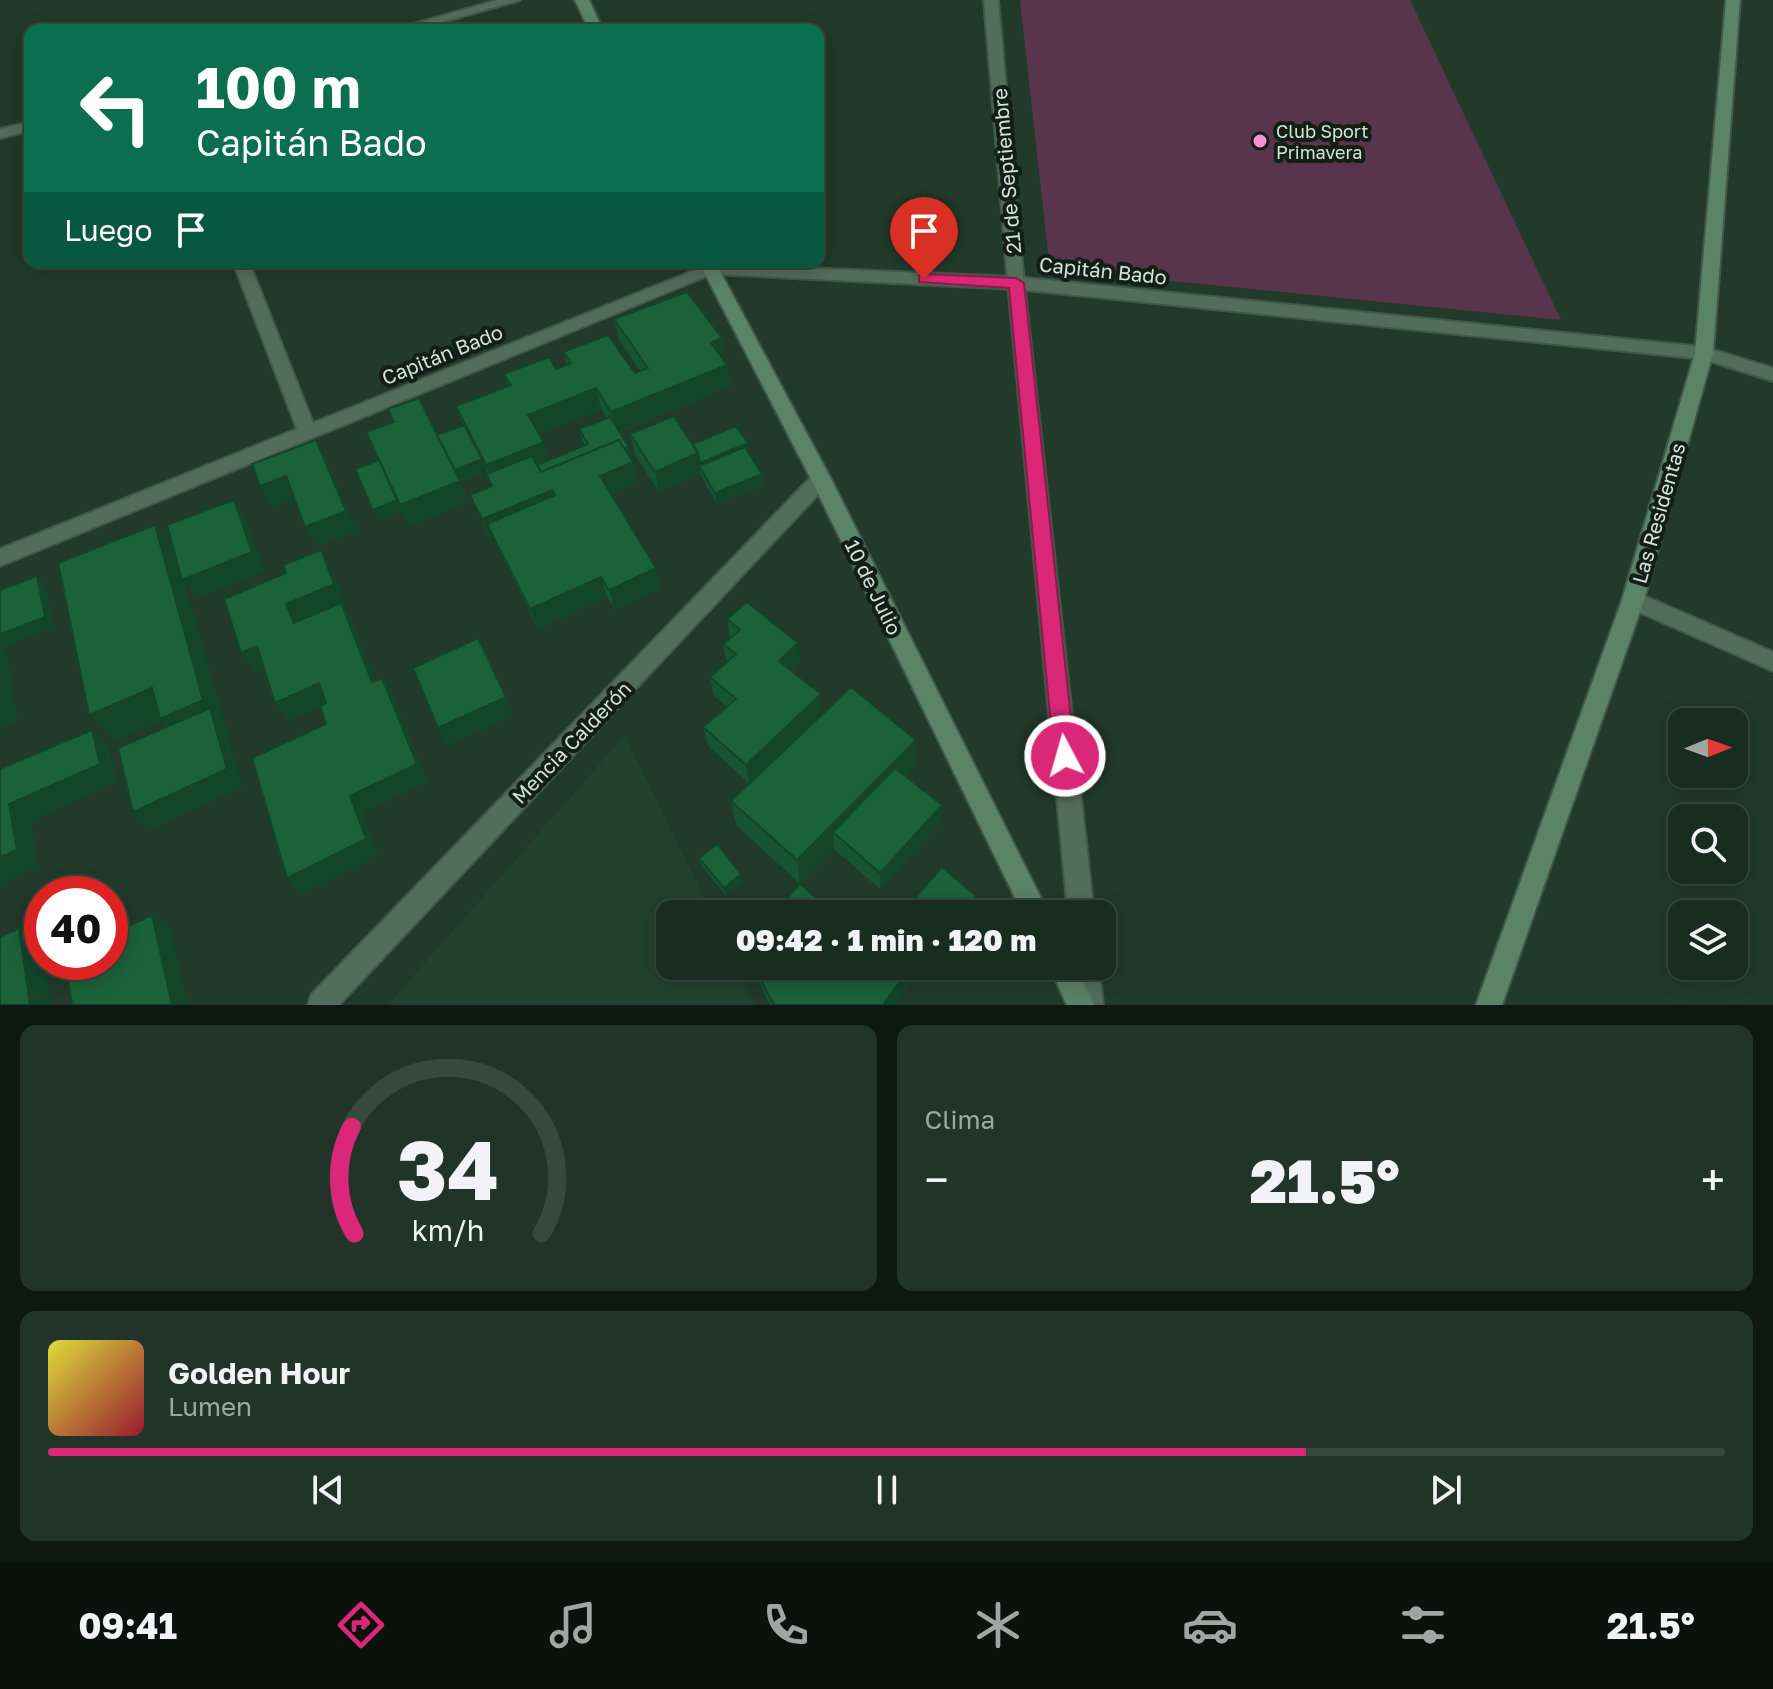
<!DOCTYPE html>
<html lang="es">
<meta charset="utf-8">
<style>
body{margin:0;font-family:"Golos Text",sans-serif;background:#223429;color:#f1f3f6;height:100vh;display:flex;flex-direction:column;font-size:30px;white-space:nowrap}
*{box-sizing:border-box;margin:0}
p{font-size:26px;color:#9fa7a5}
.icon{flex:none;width:44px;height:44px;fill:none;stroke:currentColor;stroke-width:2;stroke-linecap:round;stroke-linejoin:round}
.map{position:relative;height:1005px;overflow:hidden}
.side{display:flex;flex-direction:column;gap:20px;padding:20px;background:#0e1812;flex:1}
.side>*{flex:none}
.banner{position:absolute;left:24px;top:24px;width:800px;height:244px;border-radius:16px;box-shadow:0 4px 20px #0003,0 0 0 2px #37483e;background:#0b6e4f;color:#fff;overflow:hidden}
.needle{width:52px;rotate:89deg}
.tools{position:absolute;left:1668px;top:708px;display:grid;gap:16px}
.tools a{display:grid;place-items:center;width:80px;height:80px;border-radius:16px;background:#192c20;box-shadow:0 4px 20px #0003,0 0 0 2px #37483e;font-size:40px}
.speed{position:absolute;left:24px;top:876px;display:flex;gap:16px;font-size:40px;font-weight:700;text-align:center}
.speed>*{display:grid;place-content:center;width:104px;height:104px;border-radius:50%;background:#192c20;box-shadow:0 4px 20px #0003,0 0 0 2px #37483e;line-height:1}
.speed .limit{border:12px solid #d22;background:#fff;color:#111}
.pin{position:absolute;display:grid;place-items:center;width:68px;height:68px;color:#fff;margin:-82px -34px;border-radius:50% 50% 50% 0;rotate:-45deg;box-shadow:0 0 8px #0007}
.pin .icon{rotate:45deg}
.me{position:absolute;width:88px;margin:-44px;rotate:354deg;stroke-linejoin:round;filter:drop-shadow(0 0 6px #0008)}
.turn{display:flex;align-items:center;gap:28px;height:168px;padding:0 40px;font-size:36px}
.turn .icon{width:104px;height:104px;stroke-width:2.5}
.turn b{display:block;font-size:56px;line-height:68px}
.then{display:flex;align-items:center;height:76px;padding:0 40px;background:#0003;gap:16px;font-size:30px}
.big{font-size:60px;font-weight:800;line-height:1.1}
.side .tile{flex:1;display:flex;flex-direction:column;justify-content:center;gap:12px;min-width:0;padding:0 28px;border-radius:16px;background:#223429}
.side .dial{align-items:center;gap:0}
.dial svg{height:208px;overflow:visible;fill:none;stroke:#37483e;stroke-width:7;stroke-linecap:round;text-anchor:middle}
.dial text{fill:#f1f3f6;stroke:none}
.song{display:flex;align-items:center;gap:24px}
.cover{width:96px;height:96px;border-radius:12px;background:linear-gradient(135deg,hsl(60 70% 55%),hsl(350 70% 35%))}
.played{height:8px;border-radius:4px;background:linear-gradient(90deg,#db2777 75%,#37483e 75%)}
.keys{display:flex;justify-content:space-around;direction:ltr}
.heat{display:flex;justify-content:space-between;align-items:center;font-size:44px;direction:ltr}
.side .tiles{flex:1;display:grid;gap:20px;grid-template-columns:1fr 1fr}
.tile:last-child{grid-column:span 2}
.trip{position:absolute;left:656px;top:900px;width:460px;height:80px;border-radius:16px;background:#192c20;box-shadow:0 4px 20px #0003,0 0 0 2px #37483e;font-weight:800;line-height:80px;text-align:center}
.tabs{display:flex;height:128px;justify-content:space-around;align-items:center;background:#0a120d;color:#9fa7a5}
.tabs .icon{width:56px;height:56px}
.tabs .on{color:#db2777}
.tabs b{font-size:36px;color:#f1f3f6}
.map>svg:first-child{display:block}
</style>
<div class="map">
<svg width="1773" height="1005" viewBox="0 0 1773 1005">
<rect width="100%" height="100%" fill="#213a2a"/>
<!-- built -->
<path fill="#22422d" d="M625,735l87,179h-42v52h67l19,39h-368z"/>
<!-- green -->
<path fill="#58354d" d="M1020,0h390l151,320 -499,-50 -13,-9z"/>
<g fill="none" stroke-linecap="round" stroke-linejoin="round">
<defs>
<g id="minor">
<path d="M498,0h22l-105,30h-23z"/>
<path d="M30,122v9l-30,7v-9z"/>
<path d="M233,262h16l64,161 397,-159 306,13 688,70 69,21v13l-70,-22 -687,-70 -304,-15 -712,292v-17l297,-120z"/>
<path d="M821,472l10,7 -3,5 -489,521h-31l3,-10 503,-521z"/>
<path d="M1633,591l140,61v19l-148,-65 -3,-6 3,-6z"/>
</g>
<g id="tertiary">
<path d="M984,0h14l26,283 70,631h-26l-60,-631z"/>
<path d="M1073,966h26l4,39h-26z"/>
</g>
<g id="secondary">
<path d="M575,0h14l14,30h-14z"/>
<path d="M1726,0h14l-27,353 -69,247 -142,405h-26l146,-405 73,-247z"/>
<path d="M699,262h16l116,217 218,435h-26l-212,-435z"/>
<path d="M1049,966h27l18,39h-27z"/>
</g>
</defs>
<!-- minor casing -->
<use href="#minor" stroke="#415749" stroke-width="4"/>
<!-- tertiary casing -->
<use href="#tertiary" stroke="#415749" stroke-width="4"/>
<!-- secondary casing -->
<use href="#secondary" stroke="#415749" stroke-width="4"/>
<!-- minor -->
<use href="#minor" fill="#536d5b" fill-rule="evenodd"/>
<!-- tertiary -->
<use href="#tertiary" fill="#536d5b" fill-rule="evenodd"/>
<!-- secondary -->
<use href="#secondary" fill="#5b8368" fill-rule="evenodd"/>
</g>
<!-- wall -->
<g fill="#175433" fill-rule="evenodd">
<path d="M614,319l108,19 3,22h-1l3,5 3,21 -110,46 9,15 3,11h-2l8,25 -27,11 50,94 -46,22 -8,-13 -69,32 -45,-91 -3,1 -20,-44 21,-9 -5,-12h2l-2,-4 -26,11 9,20 -59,25 -8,-15 -23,10 58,-86 26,-10 -7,-19 52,-20 -4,-12 52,-5 11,-4 -4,-13 72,21 5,-2 -21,-31zM601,409l6,9 -28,11 3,11 3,5 -36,15 -10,-26z"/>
<path d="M630,434l63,10 55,-1 1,10 13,21 2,11 -47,19 -17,-30 -41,18 -24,-37z"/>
<path d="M727,619l71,24 2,19 -9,9 30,23 1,19 -73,70 -41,-37 -5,-19 24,-20 -13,-11 -4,-19 17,-14 -4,-19 7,-6z"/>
<path d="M916,740l-1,25 -11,11 36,47 -60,66 -46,-40 -34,35 -64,-59 -5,-24z"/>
<path d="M699,858l44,24 -17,14 -24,-30z"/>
<path d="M755,968l143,30 -5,7h-123l-11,-23z"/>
</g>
<!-- shaded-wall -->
<g fill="#134529">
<path d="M722,338l3,22 -11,4 -3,-21z"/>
<path d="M727,365l3,21 -114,47 -5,-21z"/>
<path d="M596,388l5,21 -66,27 -7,-21z"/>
<path d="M316,440l11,20 30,71 -40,16 -12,-20z"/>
<path d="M544,442l6,21 -56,23 -8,-21z"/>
<path d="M748,443l1,10 -50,13 1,8 -41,18 -4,-20 43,-19z"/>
<path d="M629,447l3,11 -80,33 7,19 -72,14 6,14 -3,1 -8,-20z"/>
<path d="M482,459l4,11 -28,11 -4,-10z"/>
<path d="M633,462l5,21 -32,13 -6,-20z"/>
<path d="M762,474l2,11 -47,19 -2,-11z"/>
<path d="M286,476l12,21 -25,10 -13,-21z"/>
<path d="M460,481l9,20 -59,25 -8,-15 -23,10 -6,-11 25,-10z"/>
<path d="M234,500l13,20 18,52 -68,27 -12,-17 58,205 -92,43 -18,-18 51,-67 -22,-24 -47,20 -26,-26 66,-190 22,29z"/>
<path d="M321,550l11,20 13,34 -2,1 10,17 30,79 -89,-78 -8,-19z"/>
<path d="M656,568l5,20 -46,22 -6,-20z"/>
<path d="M37,576l9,10 8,41 -48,19 12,76 -18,7v-101z"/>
<path d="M601,577l6,20 -69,32 -8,-20z"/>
<path d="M798,643l2,19 -19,18 -2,-19z"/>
<path d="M257,646l14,20 -16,7 -14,-20z"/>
<path d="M382,678l12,18 34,86 -65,31 16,42 -77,39 -15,-16z"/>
<path d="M319,683l13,19 -43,19 -14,-18z"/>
<path d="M821,694l1,19 -73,70 -3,-18z"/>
<path d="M506,697l8,18 -66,31 -10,-18z"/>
<path d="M92,730l18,18 8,34 -87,39 7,45 -38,18v-27l9,-53z"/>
<path d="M916,740l-1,25 -73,75 -9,-8 1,17 -34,35 -3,-24z"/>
<path d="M942,805l-2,18 -60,66v-16z"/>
<path d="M741,874l2,8 -17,14 -2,-8z"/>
<path d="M976,896l-3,16 -2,2h-11z"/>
<path d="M823,904l1,8 -1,2h-9z"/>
<path d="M152,915l19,15 17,75h-16z"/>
<path d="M19,928l23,16v18h3l6,43h-21z"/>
<path d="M914,966h12l-33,39h-10l15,-21z"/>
</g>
<!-- building -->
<g fill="#1b623b" stroke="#134529" stroke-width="2">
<path d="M687,292l35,46 -11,5 16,22 -116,47 -15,-24 -68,27 16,27 -58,23 -30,-59 55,-21 -7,-11 45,-17 7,12 15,-6 -8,-11 45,-17 27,38 13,-5 -34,-49z"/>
<path d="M419,398l41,83 -60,24 -34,-73 28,-10 -6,-13z"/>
<path d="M674,416l24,37 -43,19 -25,-38z"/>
<path d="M610,417l19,30 -5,2 -5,-9 -78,32 -4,-7 51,-21 -9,-15z"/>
<path d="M464,425l18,34 -27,11 -18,-35z"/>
<path d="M736,426l12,17 -48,20 -2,-10 -5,-9z"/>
<path d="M316,440l30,71 -41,16 -19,-51 -26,10 -8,-22z"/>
<path d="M619,440l14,22 -33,14 56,92 -47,22 -8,-13 -71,32 -43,-85 68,-29 -3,-5 -70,29 -12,-24 22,-9 -6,-12 46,-18 9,16z"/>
<path d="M745,447l17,27 -47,19 -16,-27z"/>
<path d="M379,460l18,40 -24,10 -18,-41z"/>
<path d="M234,500l18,52 -70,28 -15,-55z"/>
<path d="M155,525l48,175 -43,19 -8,-31 -63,27 -31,-152z"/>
<path d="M321,550l13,34 -48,20 8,19 47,-20 31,79 10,-4 35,86 -67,32 16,43 -79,39 -35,-120 74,-34 -6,-18 6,-3 -7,-20 -44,20 -18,-57 -16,7 -17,-54 62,-26 -3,-8z"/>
<path d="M37,576l8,41 -45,17v-44z"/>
<path d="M747,602l51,41 -19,18 42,33 -75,71 -43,-38 33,-28 -26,-22 26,-23 -13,-10 17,-14 -13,-11z"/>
<path d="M478,638l28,59 -68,31 -25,-60z"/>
<path d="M851,687l65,53 -119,120 -66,-59z"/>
<path d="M210,708l17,61 -94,43 -15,-64z"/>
<path d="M92,730l8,34 -91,40 8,46 -17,7v-88z"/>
<path d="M895,768l47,37 -62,68 -47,-41z"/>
<path d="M717,844l24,30 -17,14 -25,-30z"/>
<path d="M942,867l34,29 -16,18h-59z"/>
<path d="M800,884l23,20 -5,6 -4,-4 -8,8h-34z"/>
<path d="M814,906l8,8h-16z"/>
<path d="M152,915l20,90h-100l-7,-43h45v-27z"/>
<path d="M19,928l11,77h-30v-68z"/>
<path d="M757,966h157l-16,18 -15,21h-109l-19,-37z"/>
</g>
<!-- route -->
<path fill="#db2777" stroke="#8e194d" stroke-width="2" d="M924,274l92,4 8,5 51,473 -3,7 -7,3 -8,-3 -3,-7 -45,-468 -90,-6v-7z"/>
<!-- markers -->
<circle fill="#f391d5" stroke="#131e17" stroke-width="3" cx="1260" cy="141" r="8"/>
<g text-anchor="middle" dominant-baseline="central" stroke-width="8" stroke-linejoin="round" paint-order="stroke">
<!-- far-poi labels -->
<g font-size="18" fill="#d4e3d8" stroke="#131e17" text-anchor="start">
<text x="1276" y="131">Club Sport<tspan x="1276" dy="21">Primavera</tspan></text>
</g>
<!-- street labels -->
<g font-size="20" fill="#d4e3d8" stroke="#131e17">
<text transform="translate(1006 171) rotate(-95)">21 de Septiembre</text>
<text transform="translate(1103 270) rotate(6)">Capitán Bado</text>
<text transform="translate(442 354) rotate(-22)">Capitán Bado</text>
<text transform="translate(1658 513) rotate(-74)">Las Residentas</text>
<text transform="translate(874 587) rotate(64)">10 de Julio</text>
<text transform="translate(571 742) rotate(-46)">Mencia Calderón</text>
</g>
</g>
</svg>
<div class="tools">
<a><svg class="needle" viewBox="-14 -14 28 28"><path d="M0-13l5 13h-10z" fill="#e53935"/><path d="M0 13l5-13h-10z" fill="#9fa7a5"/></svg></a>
<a><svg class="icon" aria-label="search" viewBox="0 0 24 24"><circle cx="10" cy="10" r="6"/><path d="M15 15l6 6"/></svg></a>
<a><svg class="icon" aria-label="layers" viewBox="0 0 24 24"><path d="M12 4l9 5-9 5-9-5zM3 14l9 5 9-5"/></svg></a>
</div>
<div class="speed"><div class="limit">40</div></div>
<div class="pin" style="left:924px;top:279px;background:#d93025"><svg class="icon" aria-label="arrive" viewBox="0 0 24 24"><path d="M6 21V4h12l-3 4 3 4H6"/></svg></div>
<svg class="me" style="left:1065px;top:756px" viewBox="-20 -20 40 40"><circle r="17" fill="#db2777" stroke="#fff" stroke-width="3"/><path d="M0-11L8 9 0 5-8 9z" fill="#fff"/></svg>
<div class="trip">09:42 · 1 min · 120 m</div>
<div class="banner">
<div class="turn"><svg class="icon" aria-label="left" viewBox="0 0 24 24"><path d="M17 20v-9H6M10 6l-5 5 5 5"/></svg><div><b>100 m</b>Capitán Bado</div></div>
<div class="then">Luego<svg class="icon" aria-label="arrive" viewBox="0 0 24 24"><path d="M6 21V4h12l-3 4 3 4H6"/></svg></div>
</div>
</div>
<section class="side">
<div class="tiles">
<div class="tile dial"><svg viewBox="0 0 100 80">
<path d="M14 69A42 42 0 1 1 86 69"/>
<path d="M14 69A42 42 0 0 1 13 28" stroke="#db2777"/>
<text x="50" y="56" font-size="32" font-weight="700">34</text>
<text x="50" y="72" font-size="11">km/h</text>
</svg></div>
<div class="tile"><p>Clima</p>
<div class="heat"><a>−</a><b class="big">21.5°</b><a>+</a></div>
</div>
<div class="tile">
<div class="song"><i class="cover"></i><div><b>Golden Hour</b><p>Lumen</p></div></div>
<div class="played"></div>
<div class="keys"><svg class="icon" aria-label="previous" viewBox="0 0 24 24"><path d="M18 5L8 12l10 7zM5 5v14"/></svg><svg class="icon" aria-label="pause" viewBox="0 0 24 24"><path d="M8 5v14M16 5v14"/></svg><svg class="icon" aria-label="next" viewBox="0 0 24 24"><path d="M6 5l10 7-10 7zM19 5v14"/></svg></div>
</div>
</div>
</section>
<nav class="tabs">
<b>09:41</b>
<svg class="icon on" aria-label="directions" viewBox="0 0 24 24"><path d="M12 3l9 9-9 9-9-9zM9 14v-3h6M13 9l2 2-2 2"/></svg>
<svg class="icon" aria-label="music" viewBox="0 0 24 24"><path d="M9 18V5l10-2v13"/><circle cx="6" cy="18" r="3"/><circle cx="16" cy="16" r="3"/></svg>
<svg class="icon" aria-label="phone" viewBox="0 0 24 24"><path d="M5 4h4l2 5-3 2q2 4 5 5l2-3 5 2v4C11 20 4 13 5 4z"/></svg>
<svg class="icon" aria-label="climate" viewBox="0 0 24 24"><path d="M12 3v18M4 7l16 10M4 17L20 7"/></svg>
<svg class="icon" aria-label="car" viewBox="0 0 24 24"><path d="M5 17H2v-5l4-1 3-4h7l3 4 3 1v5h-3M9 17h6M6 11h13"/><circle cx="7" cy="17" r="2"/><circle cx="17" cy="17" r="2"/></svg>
<svg class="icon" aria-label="filters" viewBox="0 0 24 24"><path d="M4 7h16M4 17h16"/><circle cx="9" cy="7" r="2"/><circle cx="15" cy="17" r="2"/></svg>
<b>21.5°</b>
</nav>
